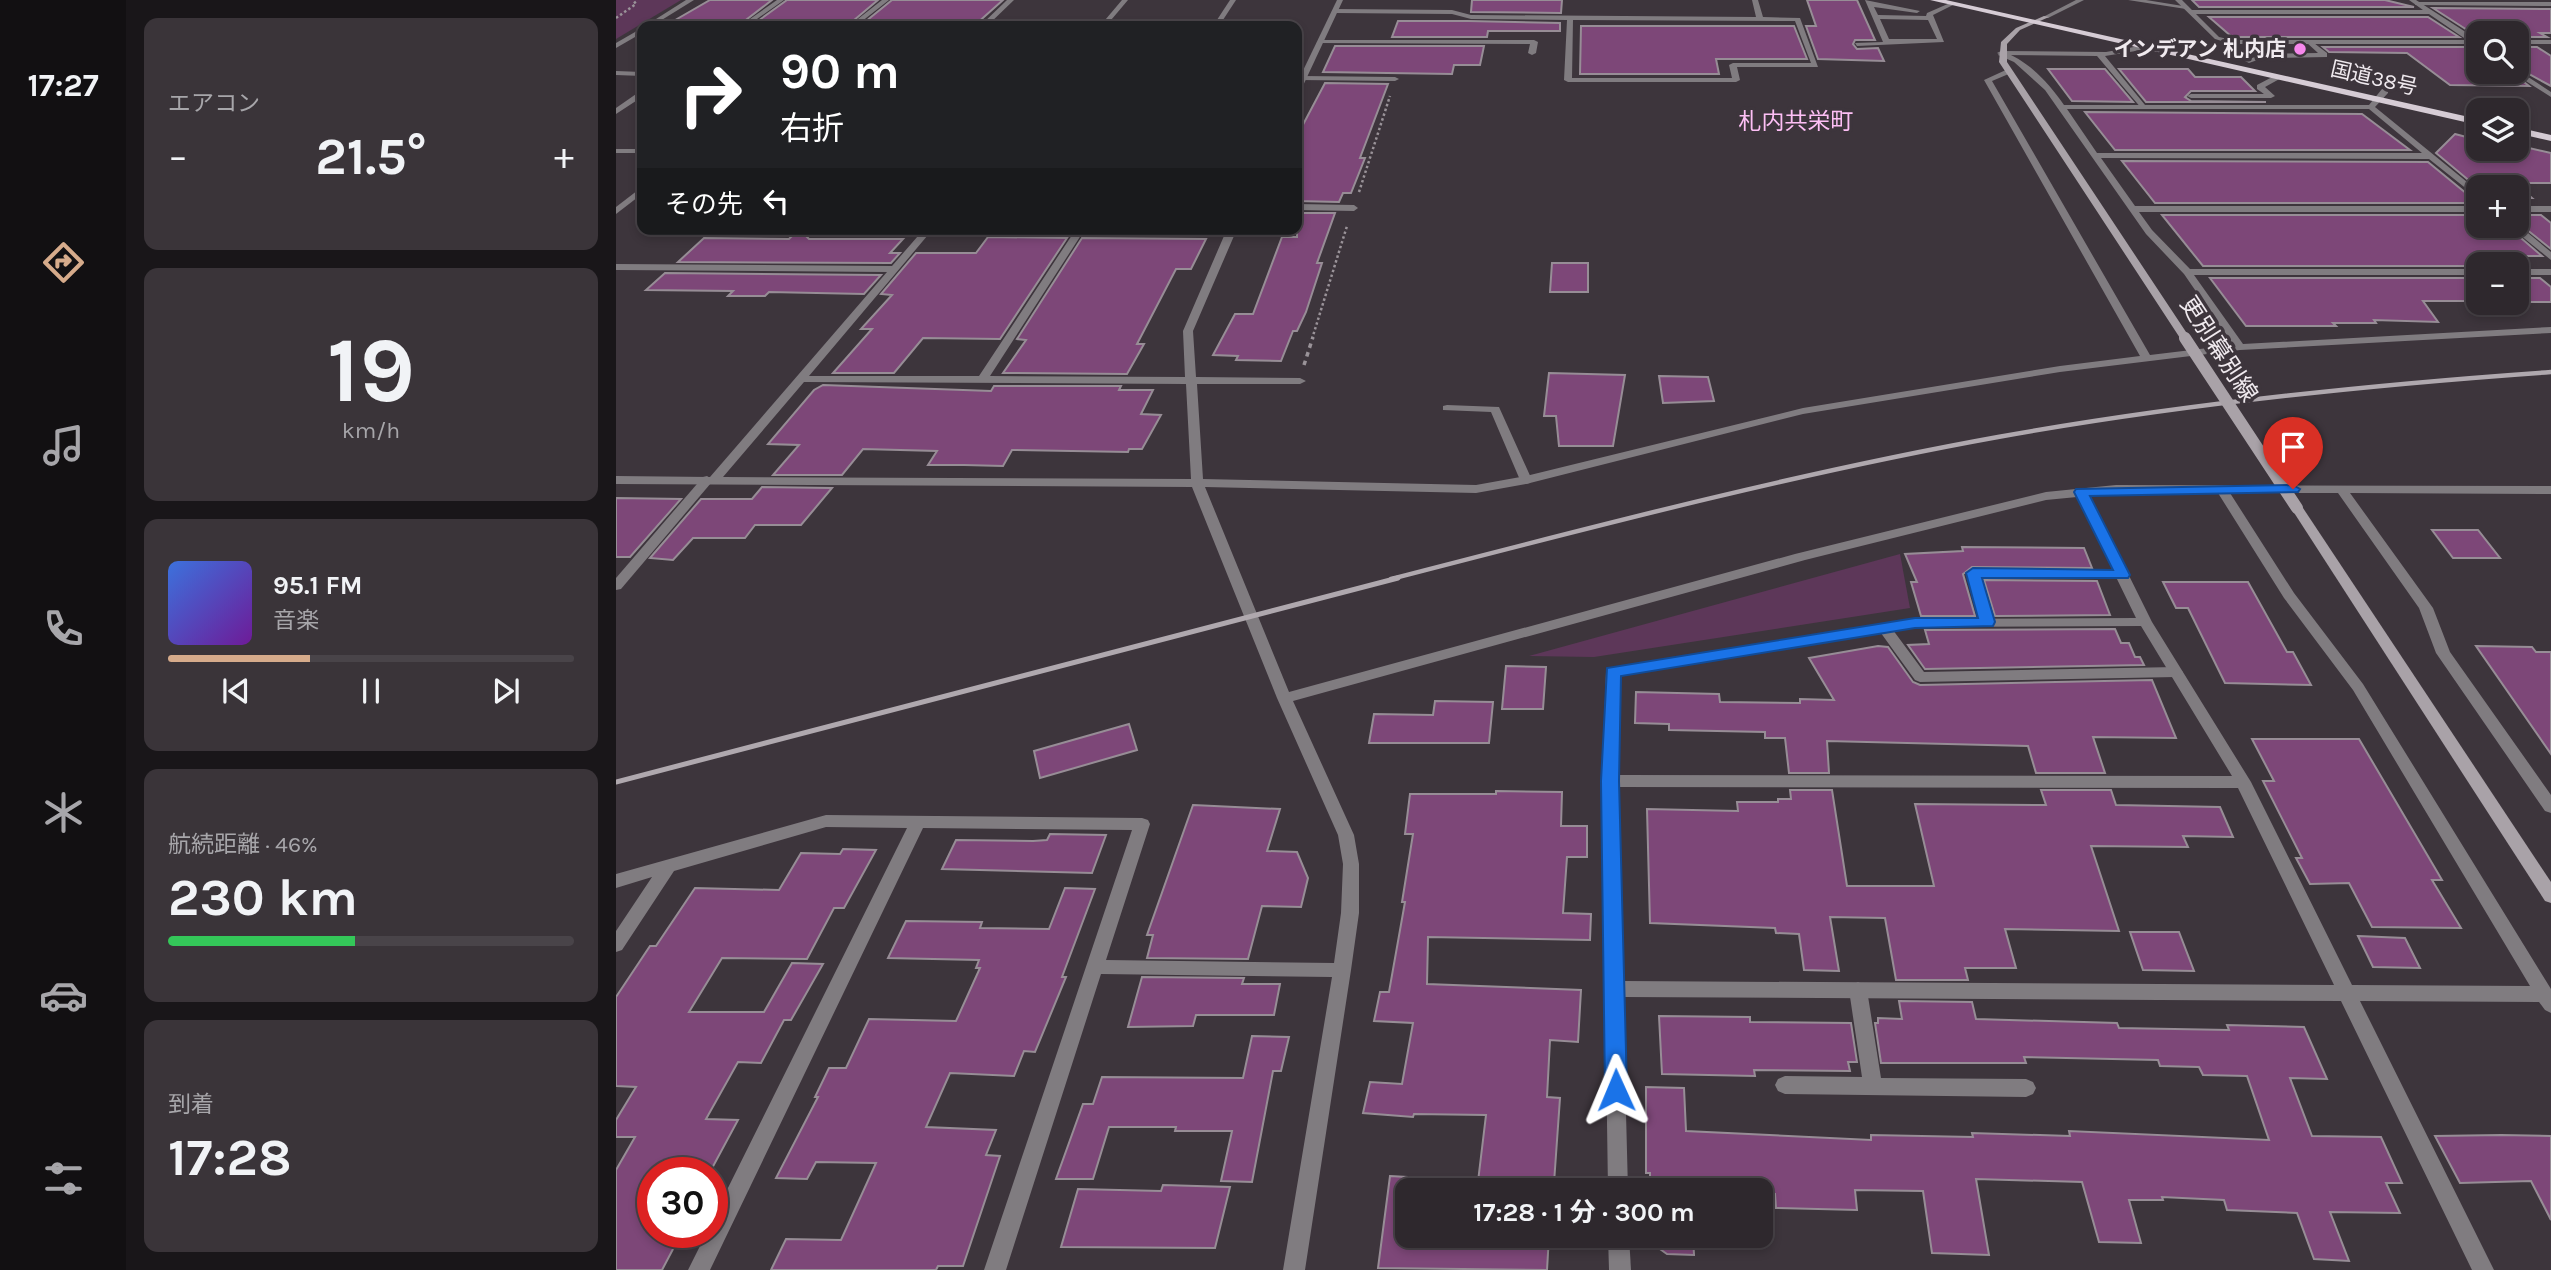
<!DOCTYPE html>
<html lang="ja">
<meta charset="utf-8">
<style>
body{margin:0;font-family:Karla,"Noto Sans JP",sans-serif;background:#3a3439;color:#f1f3f6;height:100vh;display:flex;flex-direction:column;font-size:26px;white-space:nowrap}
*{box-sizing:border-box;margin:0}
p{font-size:23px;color:#a7a6aa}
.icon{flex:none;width:38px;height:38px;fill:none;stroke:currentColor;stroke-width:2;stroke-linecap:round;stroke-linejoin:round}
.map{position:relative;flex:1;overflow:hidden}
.panel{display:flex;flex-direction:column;gap:18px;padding:18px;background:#191619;width:490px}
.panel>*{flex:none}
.hud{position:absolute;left:21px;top:21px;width:665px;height:214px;border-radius:14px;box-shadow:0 4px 10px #0003,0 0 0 2px #494449;background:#202124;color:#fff;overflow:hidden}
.tools{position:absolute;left:1850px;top:21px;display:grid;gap:14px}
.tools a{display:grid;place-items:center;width:63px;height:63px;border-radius:14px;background:#2e282d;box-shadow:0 4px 10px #0003,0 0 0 2px #494449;font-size:35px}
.speed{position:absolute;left:21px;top:1157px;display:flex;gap:14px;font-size:35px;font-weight:700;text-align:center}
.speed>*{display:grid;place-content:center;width:91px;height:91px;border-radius:50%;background:#2e282d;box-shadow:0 4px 10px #0003,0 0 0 2px #494449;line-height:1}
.speed .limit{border:10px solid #d22;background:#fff;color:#111}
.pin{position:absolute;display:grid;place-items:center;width:60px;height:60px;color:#fff;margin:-72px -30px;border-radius:50% 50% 50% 0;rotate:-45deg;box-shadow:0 0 7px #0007}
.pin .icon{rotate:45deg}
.me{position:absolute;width:77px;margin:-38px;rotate:359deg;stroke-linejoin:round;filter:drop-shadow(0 0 5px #0008)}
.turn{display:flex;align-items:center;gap:24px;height:147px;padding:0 28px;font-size:32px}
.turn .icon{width:91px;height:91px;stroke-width:2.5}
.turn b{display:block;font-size:49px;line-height:60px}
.then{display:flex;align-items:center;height:66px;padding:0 28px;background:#0003;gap:14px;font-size:26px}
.big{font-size:52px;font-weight:700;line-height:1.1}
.panel .card{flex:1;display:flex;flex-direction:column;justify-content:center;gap:10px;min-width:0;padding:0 24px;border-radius:14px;background:#3a3439}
.panel .dial{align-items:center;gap:0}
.dial b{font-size:91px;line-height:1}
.song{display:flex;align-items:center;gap:21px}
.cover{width:84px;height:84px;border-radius:10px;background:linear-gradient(135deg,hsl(220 70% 55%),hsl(280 70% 35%))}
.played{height:7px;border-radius:4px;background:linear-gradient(90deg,#d6ab8b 35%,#494449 35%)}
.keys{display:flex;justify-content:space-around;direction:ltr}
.heat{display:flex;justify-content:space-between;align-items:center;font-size:38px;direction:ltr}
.charge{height:10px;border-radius:5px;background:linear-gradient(90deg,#34c759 46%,#494449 0)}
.trip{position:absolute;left:779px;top:1178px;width:378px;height:70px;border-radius:14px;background:#2e282d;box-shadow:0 4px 10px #0003,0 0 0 2px #494449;font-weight:700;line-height:70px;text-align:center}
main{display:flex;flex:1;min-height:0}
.tab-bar{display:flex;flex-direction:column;width:126px;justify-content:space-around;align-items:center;background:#121012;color:#a7a6aa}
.tab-bar .icon{width:49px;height:49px}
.tab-bar .selected{color:#d6ab8b}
.tab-bar b{font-size:32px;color:#f1f3f6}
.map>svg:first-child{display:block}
</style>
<main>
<nav class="tab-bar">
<b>17:27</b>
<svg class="icon selected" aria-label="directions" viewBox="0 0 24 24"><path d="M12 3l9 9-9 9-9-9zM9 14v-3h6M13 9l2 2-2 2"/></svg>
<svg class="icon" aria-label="music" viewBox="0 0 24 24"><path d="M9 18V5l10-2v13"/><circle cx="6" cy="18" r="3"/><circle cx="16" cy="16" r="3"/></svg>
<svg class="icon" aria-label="phone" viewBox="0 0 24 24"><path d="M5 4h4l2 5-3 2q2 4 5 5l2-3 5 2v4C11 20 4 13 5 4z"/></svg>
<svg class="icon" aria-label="climate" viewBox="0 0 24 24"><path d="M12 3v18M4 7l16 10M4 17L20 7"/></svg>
<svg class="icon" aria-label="car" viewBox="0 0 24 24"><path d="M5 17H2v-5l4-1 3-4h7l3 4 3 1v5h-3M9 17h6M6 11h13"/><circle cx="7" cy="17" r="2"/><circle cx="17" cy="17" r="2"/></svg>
<svg class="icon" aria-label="filters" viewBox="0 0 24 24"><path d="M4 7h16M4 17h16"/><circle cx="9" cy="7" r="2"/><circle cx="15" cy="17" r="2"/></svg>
</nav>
<section class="panel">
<div class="card"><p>エアコン</p>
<div class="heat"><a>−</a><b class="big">21.5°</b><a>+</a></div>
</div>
<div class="card dial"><b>19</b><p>km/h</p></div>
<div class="card">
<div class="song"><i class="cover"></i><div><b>95.1 FM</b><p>音楽</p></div></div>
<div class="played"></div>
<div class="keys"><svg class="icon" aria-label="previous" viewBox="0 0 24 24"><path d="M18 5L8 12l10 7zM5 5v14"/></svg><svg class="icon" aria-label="pause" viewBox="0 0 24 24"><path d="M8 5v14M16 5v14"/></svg><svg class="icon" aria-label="next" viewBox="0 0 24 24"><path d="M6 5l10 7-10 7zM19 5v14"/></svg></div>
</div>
<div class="card"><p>航続距離 · 46%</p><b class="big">230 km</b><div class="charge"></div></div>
<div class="card"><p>到着</p><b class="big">17:28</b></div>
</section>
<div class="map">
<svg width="1935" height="1270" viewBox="0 0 1935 1270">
<rect width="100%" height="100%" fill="#3d353c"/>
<!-- green -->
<g fill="#5d3759">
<path d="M0,0h65l-65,39z"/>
<path d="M1284,554l10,54 -316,49 -65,-1z"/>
</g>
<!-- building -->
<g fill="#7d4778" stroke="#978d96" stroke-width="2">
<path d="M94,0h62l-34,26h-73z"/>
<path d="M171,0h91l-31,26h-96z"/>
<path d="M276,0h111l-28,25 -115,1z"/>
<path d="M856,0h90l-1,13 -90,-1z"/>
<path d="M1191,0h50l18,40h-20l-2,4 4,5 21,-1 6,13 -66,-2 -12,-33h10z"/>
<path d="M1576,0h193l29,7h-215z"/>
<path d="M1817,8l118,1v24h-11l7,4h-31v-4h-38v4z"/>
<path d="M1593,17h219l31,20h-227z"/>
<path d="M782,21h70l92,2v8h-72l-1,6h-95z"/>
<path d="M965,26h213l13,33h-91l3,15h-139z"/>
<path d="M719,46h149l-4,19h-26l-2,9 -129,-2z"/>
<path d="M1707,47h155v25h33l18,14 -79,-1 -43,-32 -78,-1z"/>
<path d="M1900,47h21l14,9v30l-35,-19z"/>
<path d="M1432,69h57l28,33 -61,-1z"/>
<path d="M1503,69h69l7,8h46l14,14h-64l-6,6 6,4 75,1h-120z"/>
<path d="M709,83l63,1 -28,74h5l-14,35h-8l-4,9 -42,-1v-65z"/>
<path d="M1469,112l277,2 48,36h-295z"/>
<path d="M1839,134l23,6v9h38v-4l35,8v30h-37l18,15h-10l6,5h-12v-16l-38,1 -42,-35z"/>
<path d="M1506,161l306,1 50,41h-323z"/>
<path d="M681,213h38l-18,50h5l-16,49 -9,19h-4l-12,30 -45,-1 2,-4 -25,-1 22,-41h18l29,-77h15z"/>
<path d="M1546,215h316v11h29l35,30h-27l12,10h-324z"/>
<path d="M1900,215h25l10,8v26l-35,-28z"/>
<path d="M183,229l10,10h94l-13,14h10l-9,10 -213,-1 26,-24 85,1z"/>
<path d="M372,237l79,1 -67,101 -77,-1 -29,35h-61l39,-44h-11l31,-34 -11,-1 35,-41h60z"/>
<path d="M466,238l124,1 -15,30h-15l-39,75h7l-17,30 -124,-1 23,-33 -9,-1z"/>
<path d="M936,263h36v29h-38z"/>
<path d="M49,273l216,2 -17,19 -95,-2 -4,4h-37l5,-5 -87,-1z"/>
<path d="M1594,278h268v23h-55l15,21 -64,-2 2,3h-43l3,3h-90z"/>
<path d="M1900,278h24l11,9v15h-35z"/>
<path d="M933,373l76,2 -12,71h-54l-3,-30h-12z"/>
<path d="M1043,376l49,1 6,24 -51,2z"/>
<path d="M207,385l168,6 3,-5h127l-2,4h34l-12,24 20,1 -19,34h-13l-1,3 -116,-2 -9,16 -39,-1h-36l9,-14 -74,-2 -21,26h-69l26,-30 -31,-1 46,-54z"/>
<path d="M146,487l70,1 -31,37h-46l-10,13h-52l-20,22 -23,-2 51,-59h51z"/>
<path d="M0,498l65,1 -51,58h-14z"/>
<path d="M1816,530h46l22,28h-47z"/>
<path d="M1346,547l122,1 8,20 -120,-1 -9,7 12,42h-54l-10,-34h6l-12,-28 58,-3z"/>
<path d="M1368,580l113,1 13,34 -115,1z"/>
<path d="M1547,582h85l39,70h6l18,33 -86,-2 -37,-75h-12z"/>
<path d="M1499,629l6,14h8l6,14h5l4,8 -219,4 -17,-24 21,-1 -4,-14z"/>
<path d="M1262,646l10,1 25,35 7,3 232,-5 24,58 -83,-1 12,36h-69l-8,-27 -201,-5 2,32h-40l-4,-35h-20v-6l-96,-2v-6l-34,-1 1,-31 83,2 1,8 80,1v-4l34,1 -25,-42z"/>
<path d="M1860,646l56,1 4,5h15v102z"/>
<path d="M890,666l40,1 -3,42h-41z"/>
<path d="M819,701l58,1 -4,41h-120l5,-29 59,1z"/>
<path d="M513,724l8,26 -97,28 -6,-27z"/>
<path d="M1636,739h107l83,141h-10l29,48 -89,-1 -23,-44 -39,1 -14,-26h6l-39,-77h11z"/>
<path d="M1174,790h42l15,96h87l-19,-82 131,1 -5,-15h70l5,15 104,2 13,30 -50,-1 5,11 -97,-1 28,85 -114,-2 11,39h-51l3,12h-72l-11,-62 -55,-1 9,54 -35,-1 -5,-36 -23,-1 -1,-5 -125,-5 -3,-114 91,2 -1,-9h41v-3h13z"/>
<path d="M880,791l66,1 -1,34h26v31h-20l-4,56 28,1 -1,26 -162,-3 -1,47 154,6 -3,52 -28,-2 -3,57 13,1 -6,85 -22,-2 -1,9h-54l9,-75 -72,-1 -1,3 -50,-4 7,-31 32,2 11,-61 -39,-2 6,-29h9l16,-90h-3l11,-68h-8l5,-40h86z"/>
<path d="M577,805l87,4 -13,42 30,1 11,26 -7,29 -39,-1 -14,53 -101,-1 6,-23h-6z"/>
<path d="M434,834l56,1 -14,38 -150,-4 14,-29 77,1 14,-1z"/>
<path d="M227,849l33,1 -32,58h-10l-27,51 -85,-1 -33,54h75l28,-49 31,1 -32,56h-7l-23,43 -23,-1 -32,57 32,1 -28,52h-57v60h29l-20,38h-46v-100l19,-33h-19v-17l20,-33 -20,-1v-89l34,-51h6l39,-58 84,2 22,-37 39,1z"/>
<path d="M449,888l30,1 -33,88h4l-31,75 -11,-1 -10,25 -64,-3 -24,54 70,3 -10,25 14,1 -37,110h-25l-2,4h-165l15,-31 55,1 35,-77 -60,-1 -9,17 -31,-1 42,-81h-3l14,-29h17l23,-49 87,2 24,-53h-4l3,-8 -91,-2 18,-37 76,1 -2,6 69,1z"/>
<path d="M1514,932h49l15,39 -51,-1z"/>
<path d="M1742,936l47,2 15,30 -47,-1z"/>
<path d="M526,977l102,1 -2,6h38l-6,31h-78l-3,11 -65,1z"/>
<path d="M1283,1001l73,1 4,17 141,4 2,5 110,2 -2,-5 77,2 23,52 -37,-1 22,58 69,1 21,46h-16l14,30 -70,-1 19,49 -35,-2 -17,-46 -70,-3 -3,-10 -62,-3 1,3h-34l12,43 -42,-1 -17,-60 -106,-3 13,76 -57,-2 -9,-62 -68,-1 2,20 -81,-2 -1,-14 -15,-1v-3h-110v-17h-4v-86l38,1 2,43 185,9v-5l102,2 -1,-4 98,3 -1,-5 200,9 -22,-64 -44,-1 -4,-8 -39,-1 -2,-6 -134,-3 2,6h-145l-6,-40h3v-5l24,1z"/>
<path d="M1043,1016l91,1v5l101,1 6,39h-9l2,9 -96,-1 1,6 -93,-2z"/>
<path d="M636,1036l37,1 -8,34h-8l-21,111 -31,-1 11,-50h-57l1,-4h-67l-16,52h-37l27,-75h10l9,-27 141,1z"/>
<path d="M1885,1135l50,1v84l-20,-39 -71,2 -25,-47z"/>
<path d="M774,1176l17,1v59h142l-2,34 -169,-2z"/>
<path d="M547,1185l67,2 -15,61 -154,-1 17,-58 83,2z"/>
<path d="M1034,1236h43l1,19 -27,-1 -17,-12z"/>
</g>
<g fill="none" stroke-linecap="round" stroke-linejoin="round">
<!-- path-far1 -->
<g stroke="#9a9399" stroke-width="2.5" stroke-dasharray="2.5 2.5" stroke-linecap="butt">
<path d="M0,18l20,-14 -3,-4"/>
<path d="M743,192l31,-96"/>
<path d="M696,339l35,-113"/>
</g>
<!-- path -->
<path stroke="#9a9399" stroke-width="3.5" stroke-dasharray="4.5 4.5" stroke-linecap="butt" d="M688,365l9,-28"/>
<!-- service -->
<g fill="#807c80" fill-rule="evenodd">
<path d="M1136,0h6l5,17 37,1 18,49h-81l3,13 -4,2h-168l-4,-2 3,-60 -96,-1 -19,-5 -117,-1 -3,-2 3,-2 117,1 19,5 285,2zM957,20l222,1 16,42h-78l-4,2 3,13h-160z"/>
<path d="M1249,0l55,11 -3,2 -43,-6 4,8 48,1 1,-3 23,-10 5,1 -22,11 11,27 -87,4 -2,-3 28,-1zM1264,19l48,1 9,19h-48z"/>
<path d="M1512,0h18l43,7 -3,2z"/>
<path d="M1801,2h134v4l-136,-1z"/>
<path d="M704,40h214l4,2 -2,11 -4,2 -4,-2 2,-9 -212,-1z"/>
<path d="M1694,40l17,13v4l-64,1 -14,5 -4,-2 17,-7 56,-1 -12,-11z"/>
<path d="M1529,45l3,4 -43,7 40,49 1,2 -4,2 -45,-53 -96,-1 -4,-2 4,-2 105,1z"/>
<path d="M1660,75l7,2 -18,10 10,9 -4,2h-80l-4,-2 4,-2h73l-7,-5v-4z"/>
<path d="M686,76l93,1 4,2 -4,2 -96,-1v-4z"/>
<path d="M831,405l52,2 33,73 -2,3 -4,1 -6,-4 -29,-68 -48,-2v-4z"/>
<path d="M91,476l6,4 -2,3 -90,106 -5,1v-12l87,-101z"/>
<path d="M1357,569l149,2 7,4 -7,4 -141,-2 13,46 -7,4 -7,-4 -14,-50z"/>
<path d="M1269,625l5,1 34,46 252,-5 7,5 -7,5 -256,5 -5,-2 -37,-51z"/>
<path d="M1242,982l6,3 3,5 14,88 145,1 7,3 3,6 -3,6 -7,3 -241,-3 -7,-3 -3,-6 3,-6 7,-3 77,1 -13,-87 3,-5z"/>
</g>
<!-- minor -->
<g fill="#807c80" fill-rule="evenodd">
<path d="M70,0h8l-42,26h-7z"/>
<path d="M161,0h7l-37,26h-7z"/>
<path d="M266,0h7l-33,26h-7z"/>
<path d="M391,0h7l-27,26h-7z"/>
<path d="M506,0h6l-22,26h-6z"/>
<path d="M614,0h6l-17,26h-6z"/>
<path d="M721,0h6l-42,90 -4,2v-9z"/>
<path d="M1460,0h8l-36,18 -5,-1z"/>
<path d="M1559,0h7l10,10h231l-14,-10h7l62,40v4h-246l-17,-5zM1580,14h233l38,26h-235l-13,-3z"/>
<path d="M26,28v5l-26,15v-5z"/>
<rect x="1900" y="40" width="35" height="4"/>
<path d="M1385,51c27,9 47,31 63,54h305l13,-16h6v4l-13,14 103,84v7l-49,-39 -328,-1 34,48h343v6h-339l13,18 38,39h288v6h-284l49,69 308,-17v6l-311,17 -180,22 -257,42 -277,70 -50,9 -271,-6 84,205 506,-138 251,-62 70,-7 435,1v8l-201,-1 83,115 17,44 101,143v18l-6,-2 -109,-158 -17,-45 -81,-115h-108l64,100 69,91 188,305v24l-6,-3 -6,-8 -179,-1 134,269h-22l-131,-269 -718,-4 5,193h-20l-6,-409 4,-109 2,-3 307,-50 221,-1 -59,-121 -31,3 -241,60 -512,141 61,134 5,29v49l-8,57 -46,300h-22l49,-293 -231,-3 -95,296h-22l148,-440 -209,-2 -213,442h-22l19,-38h5v-12l195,-392 -81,-1 -152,44 -52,79 -6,2v-21l36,-54 -36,11v-14l210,-59 316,3 6,2 2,4 -44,136 228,3 7,-50 2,-49 -5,-29 -61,-137 -85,-211 -576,-3v-8l94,1 177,-205 -271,-2v-6l276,2 32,-37h9l-124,147h170l97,-147h9l-95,147 195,1 -2,-46 44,-102h10l-44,102 3,46 104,1 6,3 -6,3h-103l6,95 273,6 50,-9 277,-68 257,-42 80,-10 -156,-276 24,-11 4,2 -1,2 -19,8 158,274 83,-10 -49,-71 -38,-40 -101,-144 -31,-28 -16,-7zM1451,109h302l53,44h-325zM188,382l382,2 5,95 -468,-2zM1500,493h102l66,105 69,92 177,296 -178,-1 -101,-203 -99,-160 -63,-127zM1525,626l91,150 -614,-1 2,-99 295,-49zM1002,787l620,1 96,197 -711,-4z"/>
<path d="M1900,69l35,23v5l-38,-24 3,-1z"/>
<path d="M0,71l26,1v4l-26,-1z"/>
<path d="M23,92h3v5l-26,17v-6z"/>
<rect x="0" y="149" width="26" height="4"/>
<path d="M26,187v7l-26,20v-7z"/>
<path d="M681,204l57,1 4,3 -4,3 -57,-1z"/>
<rect x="1900" y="206" width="35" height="6"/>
<path d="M1901,224l34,28v8l-42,-34z"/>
<rect x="1900" y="269" width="35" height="6"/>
<path d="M992,1236h21l2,34h-22z"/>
</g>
<!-- secondary -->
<g fill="#a9a2a8" fill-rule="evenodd">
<path d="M1428,16l5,1 -29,13 -13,14v18l183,276 -1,2 -4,1 -5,-3 -181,-276 2,-20 15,-14z"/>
<path d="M1681,504l6,4 248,374v21l-6,-2 -254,-393z"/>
</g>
<!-- trunk -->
<g fill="#d6ccd5" fill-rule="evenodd">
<path d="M1314,0h16l532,119v6z"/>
<path d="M1900,127l35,8v6l-35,-8z"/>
</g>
<!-- rail-far1 -->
<path stroke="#afa8ae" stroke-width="4.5" d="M775,579c201,-52 402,-105 607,-142 183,-33 367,-52 553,-65"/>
<!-- rail -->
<path stroke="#afa8ae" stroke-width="5" d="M0,782l782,-204"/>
<!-- secondary-bridge -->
<path stroke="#a9a2a8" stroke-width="12" d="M1569,338l112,170"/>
</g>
<!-- route -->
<path fill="#1a73e8" stroke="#114b97" stroke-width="2" d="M1677,485l7,4 -2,3 -208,4 40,79 -2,3h-146l13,44 -2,4 -78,2 -294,48 -2,105 8,309 -3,7 -8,3 -8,-3 -3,-7 -4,-309 6,-113 308,-50h63l-12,-45 7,-5 140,2 -39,-78 2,-3z"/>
<!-- markers -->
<circle fill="#f788ec" stroke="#3d353c" stroke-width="2.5" cx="1684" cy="49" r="7"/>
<g text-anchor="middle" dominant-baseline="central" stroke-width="7" stroke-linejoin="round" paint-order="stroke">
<!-- far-poi labels -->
<g font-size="21" font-weight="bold" fill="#f0eaef" stroke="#3d353c" text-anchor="end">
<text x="1670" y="49">インデアン 札内店</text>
</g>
<!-- far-street labels -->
<g font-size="21" fill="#f0eaef" stroke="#3d353c">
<text transform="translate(1758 78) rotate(13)">国道38号</text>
</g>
<!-- far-quarter labels -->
<g font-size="23" fill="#fdbff5" stroke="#3d353c">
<text x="1180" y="121">札内共栄町</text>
</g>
<!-- street labels -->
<g font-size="24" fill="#f0eaef" stroke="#3d353c">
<text transform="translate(1603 349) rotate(57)">更別幕別線</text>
</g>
</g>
</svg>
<div class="tools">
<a><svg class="icon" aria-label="search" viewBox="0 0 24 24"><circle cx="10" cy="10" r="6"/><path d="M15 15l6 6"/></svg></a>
<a><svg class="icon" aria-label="layers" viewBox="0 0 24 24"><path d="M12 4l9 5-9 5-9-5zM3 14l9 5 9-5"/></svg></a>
<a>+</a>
<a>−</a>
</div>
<div class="speed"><div class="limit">30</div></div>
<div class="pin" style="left:1677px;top:489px;background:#d93025"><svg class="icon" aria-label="arrive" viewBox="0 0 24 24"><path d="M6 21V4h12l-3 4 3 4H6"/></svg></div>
<svg class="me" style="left:1000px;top:1090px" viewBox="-20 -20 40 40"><path d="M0-17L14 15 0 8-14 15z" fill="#1a73e8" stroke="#fff" stroke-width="4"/></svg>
<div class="trip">17:28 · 1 分 · 300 m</div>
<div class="hud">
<div class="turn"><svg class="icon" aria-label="right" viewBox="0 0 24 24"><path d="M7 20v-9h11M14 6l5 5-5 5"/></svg><div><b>90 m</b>右折</div></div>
<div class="then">その先<svg class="icon" aria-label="left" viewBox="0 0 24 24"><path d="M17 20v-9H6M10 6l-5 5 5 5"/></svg></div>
</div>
</div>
</main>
